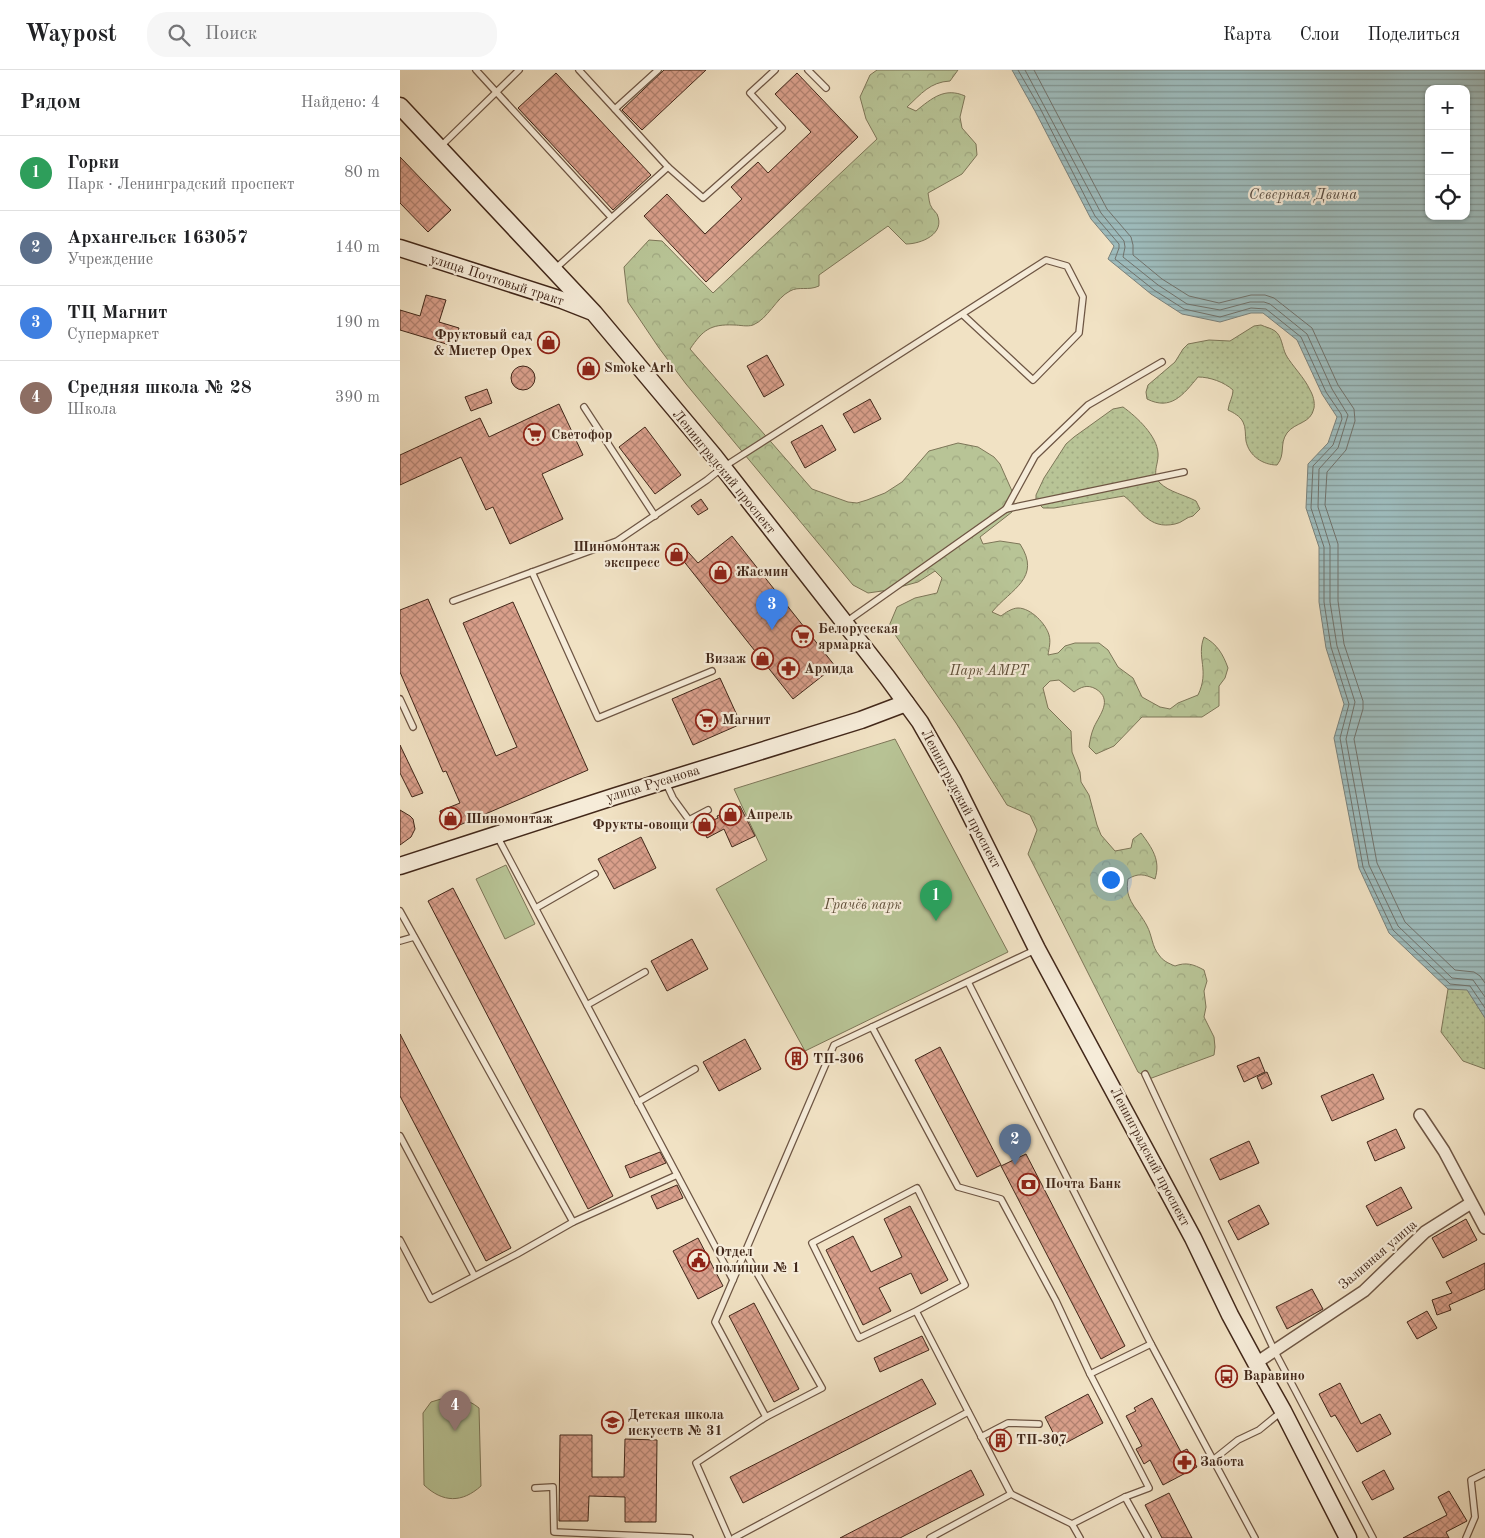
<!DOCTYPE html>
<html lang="ru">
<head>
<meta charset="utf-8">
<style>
	body { margin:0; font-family:"Old Standard TT",serif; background:#f6f6f6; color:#202124 }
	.controls { position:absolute; right:15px; top:15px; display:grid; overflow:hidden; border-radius:10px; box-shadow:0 1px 4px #0004 }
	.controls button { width:45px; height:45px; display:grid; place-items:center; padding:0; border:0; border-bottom:1px solid #e0e0e0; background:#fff; color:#202124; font:25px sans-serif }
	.you { position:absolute; left:710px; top:809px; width:18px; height:18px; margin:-12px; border:4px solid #fff; border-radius:50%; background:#1a73e8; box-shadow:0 0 0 8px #1a73e833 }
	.badge { display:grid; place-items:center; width:32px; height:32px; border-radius:50%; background:#2563eb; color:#fff; font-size:16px; font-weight:700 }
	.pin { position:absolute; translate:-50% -41px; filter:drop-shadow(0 1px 2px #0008) }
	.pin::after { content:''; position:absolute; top:26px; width:18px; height:15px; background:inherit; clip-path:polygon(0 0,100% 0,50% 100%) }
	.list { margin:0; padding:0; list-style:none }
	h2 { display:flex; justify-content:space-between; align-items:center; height:65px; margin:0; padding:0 20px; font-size:21px }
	h2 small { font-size:16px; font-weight:400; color:#757577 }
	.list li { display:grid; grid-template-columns:32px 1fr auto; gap:15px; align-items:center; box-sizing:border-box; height:75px; padding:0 20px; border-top:1px solid #e0e0e0 }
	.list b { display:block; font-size:19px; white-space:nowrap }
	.list p { margin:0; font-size:16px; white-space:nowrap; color:#757577 }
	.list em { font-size:16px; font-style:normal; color:#757577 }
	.icon { flex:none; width:28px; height:28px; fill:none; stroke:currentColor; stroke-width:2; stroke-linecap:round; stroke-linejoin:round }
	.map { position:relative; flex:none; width:1085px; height:1468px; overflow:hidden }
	header { display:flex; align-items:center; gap:30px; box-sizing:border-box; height:70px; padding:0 25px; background:#fff; border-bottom:1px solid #e0e0e0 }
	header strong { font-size:24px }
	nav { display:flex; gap:28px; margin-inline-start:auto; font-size:18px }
	.search { width:350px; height:45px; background:#f6f6f6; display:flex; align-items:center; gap:12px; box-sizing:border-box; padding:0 18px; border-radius:20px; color:#757577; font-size:19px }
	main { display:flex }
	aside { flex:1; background:#fff }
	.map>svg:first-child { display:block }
</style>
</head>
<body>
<header>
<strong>Waypost</strong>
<div class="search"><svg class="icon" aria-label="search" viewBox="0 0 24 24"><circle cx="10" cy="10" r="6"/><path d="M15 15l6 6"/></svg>Поиск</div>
<nav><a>Карта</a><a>Слои</a><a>Поделиться</a></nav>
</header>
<main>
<aside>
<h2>Рядом<small>Найдено: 4</small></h2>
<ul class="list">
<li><span class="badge" style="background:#2e9e5b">1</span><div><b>Горки</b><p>Парк · Ленинградский проспект</p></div><em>80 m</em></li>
<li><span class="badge" style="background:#5c6f8a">2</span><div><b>Архангельск 163057</b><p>Учреждение</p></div><em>140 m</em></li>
<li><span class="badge" style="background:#3f7fe0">3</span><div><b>ТЦ Магнит</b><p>Супермаркет</p></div><em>190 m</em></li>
<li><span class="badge" style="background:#8d6e63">4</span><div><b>Средняя школа № 28</b><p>Школа</p></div><em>390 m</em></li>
</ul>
</aside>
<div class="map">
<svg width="1085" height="1468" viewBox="0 0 1085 1468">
	<defs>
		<pattern id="grass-dots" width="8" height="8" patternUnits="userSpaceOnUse" patternTransform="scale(1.25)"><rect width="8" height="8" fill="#b8c496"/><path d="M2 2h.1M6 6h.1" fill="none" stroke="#9fa881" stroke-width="1.8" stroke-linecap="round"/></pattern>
		<pattern id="forest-crowns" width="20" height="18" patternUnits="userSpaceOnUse" patternTransform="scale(1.25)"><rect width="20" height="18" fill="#b8c496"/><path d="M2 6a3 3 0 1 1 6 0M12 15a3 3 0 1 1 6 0" fill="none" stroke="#9fa881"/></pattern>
		<pattern id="water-rules" width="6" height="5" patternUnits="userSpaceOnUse" patternTransform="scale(1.25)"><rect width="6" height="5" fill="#9ebcbd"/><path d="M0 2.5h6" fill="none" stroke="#829999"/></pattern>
		<pattern id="building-cross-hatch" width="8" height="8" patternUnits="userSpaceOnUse" patternTransform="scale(1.25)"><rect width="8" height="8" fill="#d99f8b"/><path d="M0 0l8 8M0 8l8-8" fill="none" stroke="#b28271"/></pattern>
	</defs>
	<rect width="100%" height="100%" fill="#f1e2c4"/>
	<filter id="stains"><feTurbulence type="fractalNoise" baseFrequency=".004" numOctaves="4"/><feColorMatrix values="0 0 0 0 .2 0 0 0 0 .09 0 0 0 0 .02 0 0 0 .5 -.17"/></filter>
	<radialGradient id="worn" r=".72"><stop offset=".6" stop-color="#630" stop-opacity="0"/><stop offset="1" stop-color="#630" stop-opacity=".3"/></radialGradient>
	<g fill="url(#grass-dots)" stroke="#7d7658">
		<path d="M861 255C865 257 871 258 875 261 882 266 882 277 886 285 893 297 904 307 910 320 913 325 915 332 914 338 911 354 895 352 887 363 879 374 886 384 877 395 863 395 849 386 846 371 845 365 846 357 843 352 840 346 834 343 828 340 829 332 833 327 833 320 824 312 810 307 798 307 783 325 771 341 747 329L746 322 748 315 775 292 783 279 788 274 809 270 830 271 854 256Z"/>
		<path d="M723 337C737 347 757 366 758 383 759 394 751 404 760 413 769 422 785 425 796 431L800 439 793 446C786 447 782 453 775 454 748 460 741 439 724 426L654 438H643L636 431V425L644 408 666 374 674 367 713 339Z"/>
		<polygon points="1048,919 1067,919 1085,948 1085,999 1063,991 1041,962"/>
	</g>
	<path fill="url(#forest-crowns)" stroke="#7d7658" d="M477 0H558L550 11C530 12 521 24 507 37L516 41C532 28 545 17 565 26L560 47 562 58 576 74 577 85 562 104 528 123C529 128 529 134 532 138 532 138 537 144 537 144 546 164 521 174 506 174L488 156 419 205V216C408 221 399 216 390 221 376 228 368 249 353 255 347 257 340 255 334 255 310 254 303 260 290 279L412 419 448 432 457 433 467 430 485 423 502 412 529 381 558 373 578 377 594 387 600 394 612 421 614 432 612 442 580 467 583 474 600 471 620 474C642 508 611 519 592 542L601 546C605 543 612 538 618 538 631 538 646 554 649 565 651 572 649 578 648 585L658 583 665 576 675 573H699L708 580 718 597 733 608 742 627 760 637 770 639 778 633 798 625C810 600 796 588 804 567 817 574 823 584 828 598L825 608 819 616V636L802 647H742L714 676 696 684 689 677C690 670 691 664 694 657 700 644 713 630 696 619 687 614 681 617 674 622L659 610 650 611 643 618 648 638 671 661 672 682 680 702 681 712 689 725 697 755 701 765 715 781 731 778 733 769 741 763C752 778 761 790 755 809 744 804 738 803 728 809 724 831 738 838 747 856 752 865 752 877 759 885 763 891 768 893 775 896 786 892 793 894 804 900L807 911 804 921 806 937 804 947 814 967 815 977 814 985 749 1009 738 1002 628 784 637 760 630 745 607 735 556 653 489 556 497 537 515 528 537 523 542 508 535 501 518 512 489 520 468 523 453 515 286 314 259 278 228 232 224 197 249 170 262 171 313 223 477 69 466 49 460 27 470 5Z"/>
	<g fill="#b8c496" stroke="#7d7658">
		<polygon points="495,669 608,882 405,981 316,819 367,790 334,719"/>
		<polygon points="106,795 135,854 105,869 76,809"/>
		<path d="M41 1329C56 1328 67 1328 79 1338L81 1416C62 1433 43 1433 24 1415L23 1343 31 1332Z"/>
	</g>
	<path fill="url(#water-rules)" stroke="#79817c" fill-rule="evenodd" d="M612 0H1085V948L1067 920 1048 919 989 863 959 798 934 668 944 634 926 578 919 532V477L906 438 908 394 928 373 937 347 922 324 897 270 863 243H851L820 252 782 244 751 224 708 189 714 176 691 149 635 41ZM1029 19H1066V146H1029Z"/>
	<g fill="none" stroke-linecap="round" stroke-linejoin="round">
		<g stroke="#70726c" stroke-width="1">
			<polyline points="618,0 640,38 695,146 719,174 719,178 715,189 754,220 784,239 820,247 851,238 866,239 901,267 926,322 941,344 942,349 933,375 913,396 911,438 924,477 924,532 931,577 949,634 940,668 963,797 993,860 1050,914 1070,916 1085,938"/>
			<polyline points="625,0 701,143 724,171 725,177 723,187 758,215 787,234 820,240 850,232 864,232 870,234 907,264 932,319 948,345 938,378 919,399 918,437 930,476 930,532 937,576 955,632 946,669 969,795 998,856 1052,908 1073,910 1085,927"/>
			<polyline points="634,0 707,139 731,167 733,175 733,185 762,209 789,226 819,233 851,225 865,225 874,228 912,258 938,315 954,339 955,351 946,380 927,402 925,435 938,474 938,531 944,574 963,631 963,639 954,669 977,793 1005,852 1055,900 1074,902 1080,906 1085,913"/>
		</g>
	</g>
	<g fill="url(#building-cross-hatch)" stroke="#42281a">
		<polygon points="264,0 306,0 242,60 222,40"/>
		<polygon points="156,3 251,105 213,140 118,38"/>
		<polygon points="397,3 458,67 306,212 244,146 267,124 305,164 342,129 331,117 358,92 368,103 411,62 375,24"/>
		<polygon points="0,87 51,140 28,162 0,133"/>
		<polygon points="26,225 46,230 39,252 59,258 53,276 0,260 0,240 20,246"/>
		<polygon points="367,285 384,315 364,327 347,296"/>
		<circle cx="123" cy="308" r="12"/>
		<polygon points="87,319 92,333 71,341 65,327"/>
		<polygon points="470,329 481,349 454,363 443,344"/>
		<polygon points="159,334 183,385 142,404 163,449 110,474 93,437 86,440 61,387 0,415 0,385 80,348 89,367"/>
		<polygon points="422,355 436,380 405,398 391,372"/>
		<polygon points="245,357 281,405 255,424 219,377"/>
		<polygon points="301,429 308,439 298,445 291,436"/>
		<polygon points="332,466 435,596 393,629 282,489 275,494 268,486 281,474 298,493"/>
		<polygon points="28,529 96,686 117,677 63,553 113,532 188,700 48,760 40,741 60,733 46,701 43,702 0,602 0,540"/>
		<polygon points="320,608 341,654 293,675 272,629"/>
		<polygon points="0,675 23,723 12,727 0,703"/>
		<polygon points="340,736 355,766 332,777 324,759 307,768 301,756 318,748 317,746"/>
		<polygon points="0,740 10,746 13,749 15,759 11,767 0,775"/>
		<polygon points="241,767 256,798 214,819 198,789"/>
		<polygon points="53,818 213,1126 188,1139 28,831"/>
		<polygon points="292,869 308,899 267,921 251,891"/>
		<polygon points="0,964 111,1178 86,1191 0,1026"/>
		<polygon points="345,969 361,999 319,1021 303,992"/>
		<polygon points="540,977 601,1095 577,1107 515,990"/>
		<polygon points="400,979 407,993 394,999 387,985"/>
		<polygon points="859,987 865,1002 844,1012 837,996"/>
		<polygon points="867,1002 872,1014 862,1019 857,1007"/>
		<polygon points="973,1004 984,1029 932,1051 921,1026"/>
		<polygon points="996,1059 1005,1078 975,1091 967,1072"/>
		<polygon points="849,1071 859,1093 820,1110 810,1089"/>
		<polygon points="260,1082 266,1093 230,1108 225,1096"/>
		<polygon points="626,1084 725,1276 701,1289 601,1096"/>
		<polygon points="277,1115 283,1128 257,1139 251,1126"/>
		<polygon points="1001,1117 1012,1138 977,1156 966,1136"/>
		<polygon points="859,1135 869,1154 838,1170 828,1151"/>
		<polygon points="510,1136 548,1210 521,1224 511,1203 479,1218 491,1241 463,1255 426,1180 453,1166 471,1202 502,1187 484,1149"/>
		<polygon points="1066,1149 1077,1170 1043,1188 1032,1168"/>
		<polygon points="298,1168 323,1216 298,1229 273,1181"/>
		<polygon points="1085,1193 1085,1219 1049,1235 1051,1240 1037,1245 1032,1230 1052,1223 1046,1212"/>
		<polygon points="912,1219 923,1239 887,1259 876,1237"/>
		<polygon points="354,1233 399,1319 374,1332 329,1246"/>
		<polygon points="1027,1241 1037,1258 1017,1269 1007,1252"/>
		<polygon points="522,1266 529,1280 480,1302 474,1288"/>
		<polygon points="522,1309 536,1334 343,1433 330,1407"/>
		<polygon points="940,1313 961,1354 980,1344 991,1364 957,1382 935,1345 931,1347 919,1324"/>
		<polygon points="688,1324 703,1353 660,1376 645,1347"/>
		<polygon points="752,1328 781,1382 787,1379 797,1397 763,1415 750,1390 744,1394 736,1379 742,1376 726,1346 736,1341 734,1338"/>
		<polygon points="603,1361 610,1374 599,1381 591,1367"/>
		<polygon points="160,1365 192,1365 192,1407 224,1407 225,1369 257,1370 256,1452 225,1452 225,1427 189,1426 188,1451 159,1451"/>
		<polygon points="571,1400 584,1425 566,1434 500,1468 440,1468"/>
		<polygon points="984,1400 994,1419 972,1430 962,1412"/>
		<polygon points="1049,1421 1067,1451 1046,1462 1049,1468 1003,1468 1047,1445 1038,1427"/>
		<polygon points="769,1423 792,1468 762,1468 745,1435"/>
	</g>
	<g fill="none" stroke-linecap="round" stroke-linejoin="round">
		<defs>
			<g id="lane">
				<polyline points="76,0 211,147"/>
				<polyline points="179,0 268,97 303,128 382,58 350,23 375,0"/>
				<polyline points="408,0 426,18"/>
				<polyline points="215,39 258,0"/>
				<polyline points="41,76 119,0"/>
				<polyline points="156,198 268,97"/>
				<polyline points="184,337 255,446"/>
				<polyline points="606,439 635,386 688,335 762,292"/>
				<polyline points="132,502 198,648 312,601"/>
				<polyline points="53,531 217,471 307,410 322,398 646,190 667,196 683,227 679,263 633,310 562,244"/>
				<polyline points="446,552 606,439 784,402"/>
				<polyline points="0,629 13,657"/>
				<polyline points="266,713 273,728 289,750 308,740"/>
				<polyline points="97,766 333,1210"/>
				<polyline points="136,838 195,804"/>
				<polyline points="0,841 173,1152"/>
				<polyline points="0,871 14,867"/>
				<polyline points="568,912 751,1274 855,1468"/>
				<polyline points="187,935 245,902"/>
				<polyline points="472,957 558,1117 601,1129 656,1231 690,1304"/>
				<polyline points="745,1004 875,1282 973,1468"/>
				<polyline points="238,1032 295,999"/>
				<polyline points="0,1066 74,1205"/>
				<polyline points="0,1170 31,1229 117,1184 173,1152 277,1105"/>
				<polyline points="345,1182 422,1318 366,1347"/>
				<polyline points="516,1241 565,1215 517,1118 412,1173 459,1268 516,1241 611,1424"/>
				<polyline points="581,1367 608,1353 639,1354"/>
				<polyline points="813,1390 838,1370 859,1360 881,1342"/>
				<polyline points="135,1418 153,1417 154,1462 290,1468"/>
				<polyline points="725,1427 748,1468"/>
				<polyline points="672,1454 680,1468"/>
				<polyline points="329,1468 296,1393 366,1347 315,1252 434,975 635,880"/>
				<polyline points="334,1468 568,1342"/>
				<polyline points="530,1468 611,1424 672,1454 725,1427 749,1418 690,1304 751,1274"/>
				<polyline points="1066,1468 1075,1447 1071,1410 1085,1403"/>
			</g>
			<g id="street">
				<polyline points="1020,1045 1044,1081 1085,1158"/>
				<polyline points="856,1293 964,1221 1025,1162 1071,1133"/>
			</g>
			<g id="secondary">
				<polyline points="0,36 194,243 314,386 487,607 520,652 553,710 637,879 793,1168 830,1245 856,1293 883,1341 948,1468"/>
				<polyline points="0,178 162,230 190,241"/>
				<polyline points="0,796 216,726 461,650 506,633"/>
			</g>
		</defs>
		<use href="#lane" stroke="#6e5644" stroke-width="8"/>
		<use href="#street" stroke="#6e5644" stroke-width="14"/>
		<use href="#secondary" stroke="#42281a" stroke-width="19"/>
		<use href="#lane" stroke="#f6ecd9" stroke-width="5.5"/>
		<use href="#street" stroke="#f6ecd9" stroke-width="11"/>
		<use href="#secondary" stroke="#f6ecd9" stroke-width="16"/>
	</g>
	<defs>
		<symbol id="shop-ring" viewBox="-11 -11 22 22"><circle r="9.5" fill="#f6ecd9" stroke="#8f2418" stroke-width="1.5"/><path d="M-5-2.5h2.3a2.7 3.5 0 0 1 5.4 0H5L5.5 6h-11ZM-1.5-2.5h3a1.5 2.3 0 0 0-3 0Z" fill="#8f2418"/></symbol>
		<symbol id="supermarket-ring" viewBox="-11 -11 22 22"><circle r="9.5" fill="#f6ecd9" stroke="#8f2418" stroke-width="1.5"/><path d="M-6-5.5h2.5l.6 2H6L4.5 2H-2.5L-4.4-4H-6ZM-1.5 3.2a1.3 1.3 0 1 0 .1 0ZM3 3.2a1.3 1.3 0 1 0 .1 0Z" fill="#8f2418"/></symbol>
		<symbol id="pharmacy-ring" viewBox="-11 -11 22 22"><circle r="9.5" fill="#f6ecd9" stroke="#8f2418" stroke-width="1.5"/><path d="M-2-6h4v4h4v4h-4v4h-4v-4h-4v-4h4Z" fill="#8f2418"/></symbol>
		<symbol id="building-ring" viewBox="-11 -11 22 22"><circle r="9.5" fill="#f6ecd9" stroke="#8f2418" stroke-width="1.5"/><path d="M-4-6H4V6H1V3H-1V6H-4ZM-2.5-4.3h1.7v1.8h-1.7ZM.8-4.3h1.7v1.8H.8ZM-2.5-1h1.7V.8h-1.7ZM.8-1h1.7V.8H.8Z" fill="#8f2418"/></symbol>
		<symbol id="bank-ring" viewBox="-11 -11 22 22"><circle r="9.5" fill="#f6ecd9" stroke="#8f2418" stroke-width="1.5"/><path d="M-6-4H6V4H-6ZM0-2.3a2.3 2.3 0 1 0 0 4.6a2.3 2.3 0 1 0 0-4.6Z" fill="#8f2418"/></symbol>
		<symbol id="civic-ring" viewBox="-11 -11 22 22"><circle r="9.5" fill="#f6ecd9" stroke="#8f2418" stroke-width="1.5"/><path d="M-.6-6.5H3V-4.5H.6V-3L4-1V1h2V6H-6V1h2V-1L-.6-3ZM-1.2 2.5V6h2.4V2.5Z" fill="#8f2418"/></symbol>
		<symbol id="bus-ring" viewBox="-11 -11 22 22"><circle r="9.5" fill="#f6ecd9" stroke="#8f2418" stroke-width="1.5"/><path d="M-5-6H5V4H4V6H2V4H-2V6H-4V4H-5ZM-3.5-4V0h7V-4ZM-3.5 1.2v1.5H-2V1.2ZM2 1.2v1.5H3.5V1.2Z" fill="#8f2418"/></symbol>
		<symbol id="school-ring" viewBox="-11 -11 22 22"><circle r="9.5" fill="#f6ecd9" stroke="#8f2418" stroke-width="1.5"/><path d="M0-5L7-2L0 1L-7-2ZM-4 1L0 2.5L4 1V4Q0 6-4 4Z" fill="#8f2418"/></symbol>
	</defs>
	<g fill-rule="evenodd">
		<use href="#shop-ring" x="136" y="260" width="25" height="25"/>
		<use href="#shop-ring" x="176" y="286" width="25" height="25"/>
		<use href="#supermarket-ring" x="122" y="352" width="25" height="25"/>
		<use href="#shop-ring" x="264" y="472" width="25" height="25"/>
		<use href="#shop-ring" x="308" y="490" width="25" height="25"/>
		<use href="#supermarket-ring" x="390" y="554" width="25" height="25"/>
		<use href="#shop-ring" x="350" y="576" width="25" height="25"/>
		<use href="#pharmacy-ring" x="376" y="586" width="25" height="25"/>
		<use href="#supermarket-ring" x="294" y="638" width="25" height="25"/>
		<use href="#shop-ring" x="318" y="732" width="25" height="25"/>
		<use href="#shop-ring" x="38" y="736" width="25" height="25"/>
		<use href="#shop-ring" x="292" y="742" width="25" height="25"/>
		<use href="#building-ring" x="384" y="976" width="25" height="25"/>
		<use href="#bank-ring" x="616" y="1102" width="25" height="25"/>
		<use href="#civic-ring" x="286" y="1178" width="25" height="25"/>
		<use href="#bus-ring" x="814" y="1294" width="25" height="25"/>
		<use href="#school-ring" x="200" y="1340" width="25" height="25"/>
		<use href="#building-ring" x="588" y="1358" width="25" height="25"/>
		<use href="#pharmacy-ring" x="772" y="1380" width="25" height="25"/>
	</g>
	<g text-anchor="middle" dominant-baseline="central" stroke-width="4.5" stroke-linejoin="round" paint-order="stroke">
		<g font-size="14" fill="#42281a" stroke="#f6ecd9">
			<text transform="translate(97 210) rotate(18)">улица Почтовый тракт</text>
			<text transform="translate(324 402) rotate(51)">Ленинградский проспект</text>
			<text transform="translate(253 714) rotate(-17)">улица Русанова</text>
			<text transform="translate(561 729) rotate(62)">Ленинградский проспект</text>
			<text transform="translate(750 1087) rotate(62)">Ленинградский проспект</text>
			<text transform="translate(978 1185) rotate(-41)">Заливная улица</text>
		</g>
		<g font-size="14" font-weight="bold" fill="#42281a" stroke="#f6ecd9" text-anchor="start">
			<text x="132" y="265" text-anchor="end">Фруктовый сад<tspan x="132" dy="16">&amp; Мистер Орех</tspan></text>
			<text x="204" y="298">Smoke Arh</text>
			<text x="151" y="365">Светофор</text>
			<text x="260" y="477" text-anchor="end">Шиномонтаж<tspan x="260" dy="16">экспресс</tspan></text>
			<text x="336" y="502">Жасмин</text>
			<text x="418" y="559">Белорусская<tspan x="418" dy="16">ярмарка</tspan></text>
			<text x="346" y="589" text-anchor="end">Визаж</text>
			<text x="404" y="599">Армида</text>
			<text x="322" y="650">Магнит</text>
			<text x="346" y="745">Апрель</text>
			<text x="66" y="749">Шиномонтаж</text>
			<text x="289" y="755" text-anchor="end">Фрукты-овощи</text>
			<text x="413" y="989">ТП-306</text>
			<text x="645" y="1114">Почта Банк</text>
			<text x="315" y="1182">Отдел<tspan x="315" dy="16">полиции № 1</tspan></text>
			<text x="843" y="1306">Варавино</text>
			<text x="228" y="1345">Детская школа<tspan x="228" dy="16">искусств № 31</tspan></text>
			<text x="616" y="1370">ТП-307</text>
			<text x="800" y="1392">Забота</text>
		</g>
		<g font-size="14" font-style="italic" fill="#604f39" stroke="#f6ecd9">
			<text x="589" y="601">Парк АМРТ</text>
			<text x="463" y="835">Грачёв парк</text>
		</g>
		<g font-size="15" font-style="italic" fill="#594d43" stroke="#f6ecd9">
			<text x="903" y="125">Северная Двина</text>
		</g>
	</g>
	<rect width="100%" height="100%" filter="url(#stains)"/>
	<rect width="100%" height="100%" fill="url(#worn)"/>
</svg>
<div class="controls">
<button>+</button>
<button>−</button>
<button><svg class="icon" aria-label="locate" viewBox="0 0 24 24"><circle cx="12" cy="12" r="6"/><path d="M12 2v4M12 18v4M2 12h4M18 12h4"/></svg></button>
</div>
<div class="you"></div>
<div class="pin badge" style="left:536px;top:851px;background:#2e9e5b">1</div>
<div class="pin badge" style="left:615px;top:1095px;background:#5c6f8a">2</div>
<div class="pin badge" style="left:372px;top:560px;background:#3f7fe0">3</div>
<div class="pin badge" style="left:55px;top:1361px;background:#8d6e63">4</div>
</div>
</main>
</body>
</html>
